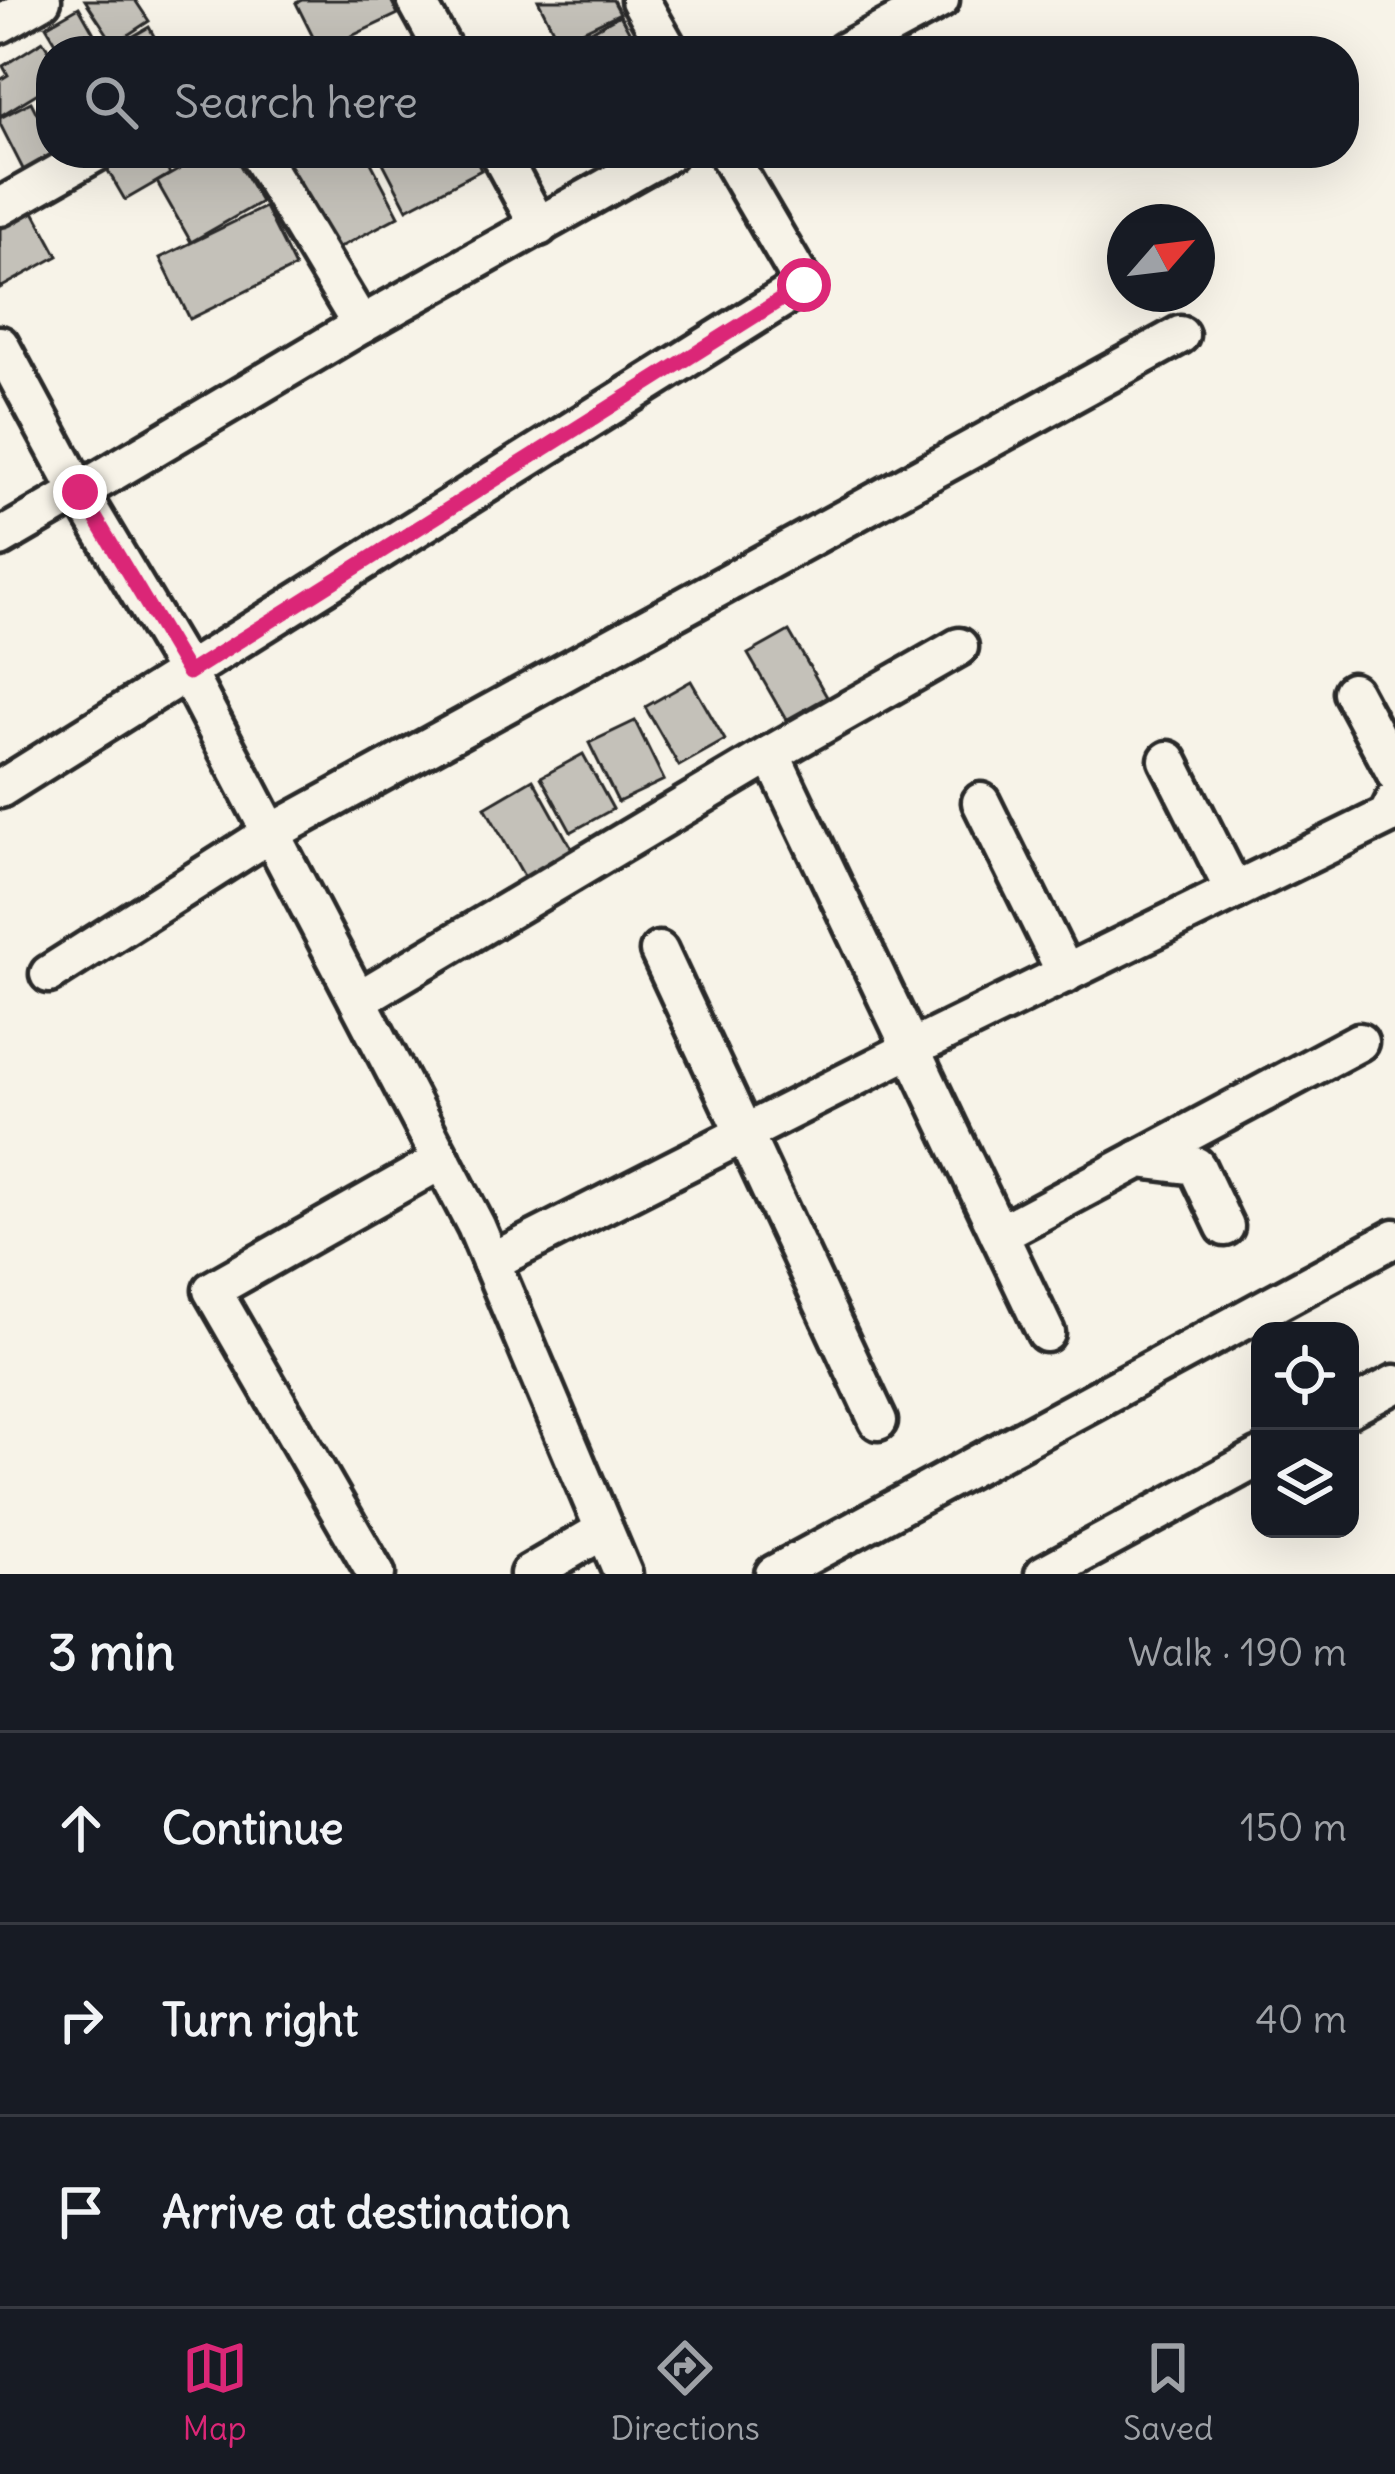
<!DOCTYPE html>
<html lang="en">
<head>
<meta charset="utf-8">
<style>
	body { margin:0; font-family:Delius,sans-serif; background:#242831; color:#f1f3f6 }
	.controls { position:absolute; right:36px; bottom:36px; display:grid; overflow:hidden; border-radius:24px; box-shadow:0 12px 48px #0002 }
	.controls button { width:108px; height:108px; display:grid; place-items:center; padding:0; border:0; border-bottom:3px solid #363941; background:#171b24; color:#f1f3f6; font:60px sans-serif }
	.compass { position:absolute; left:1107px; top:204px; width:108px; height:108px; border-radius:50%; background:#171b24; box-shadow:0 12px 48px #0002; rotate:62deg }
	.stop { position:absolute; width:36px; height:36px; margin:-27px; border:9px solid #db2777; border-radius:50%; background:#fff }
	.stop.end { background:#db2777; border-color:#fff; box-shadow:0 3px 12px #0008 }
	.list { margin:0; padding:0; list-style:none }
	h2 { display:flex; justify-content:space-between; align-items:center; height:156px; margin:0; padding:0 48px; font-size:51px }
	h2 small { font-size:39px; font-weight:400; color:#9ea1a6 }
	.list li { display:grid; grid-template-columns:78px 1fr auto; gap:36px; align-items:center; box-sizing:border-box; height:192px; padding:0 48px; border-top:3px solid #363941 }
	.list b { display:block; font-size:45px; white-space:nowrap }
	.list em { font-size:39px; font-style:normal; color:#9ea1a6 }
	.icon { flex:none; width:66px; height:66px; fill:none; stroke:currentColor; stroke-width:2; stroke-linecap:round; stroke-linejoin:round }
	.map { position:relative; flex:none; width:1395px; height:1574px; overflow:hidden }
	.search { position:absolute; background:#171b24; box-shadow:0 12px 48px #0002; left:36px; right:36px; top:36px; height:132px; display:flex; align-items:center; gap:30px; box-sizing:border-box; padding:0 42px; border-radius:48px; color:#9ea1a6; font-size:45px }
	.sheet { height:732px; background:#171b24 }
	nav { display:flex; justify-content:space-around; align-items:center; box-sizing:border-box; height:168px; border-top:3px solid #363941; background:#171b24; font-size:33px; color:#9ea1a6 }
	nav a { display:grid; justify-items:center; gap:6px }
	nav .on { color:#db2777 }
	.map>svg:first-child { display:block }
</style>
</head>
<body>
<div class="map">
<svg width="1395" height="1574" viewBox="0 0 1395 1574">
	<rect width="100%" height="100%" fill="#f7f3e8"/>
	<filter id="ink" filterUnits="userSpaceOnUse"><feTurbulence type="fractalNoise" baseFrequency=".00833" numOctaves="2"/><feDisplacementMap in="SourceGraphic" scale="24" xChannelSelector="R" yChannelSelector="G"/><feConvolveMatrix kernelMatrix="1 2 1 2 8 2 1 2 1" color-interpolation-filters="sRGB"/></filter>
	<g filter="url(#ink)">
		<g fill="#c4c1b9" stroke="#2b2b2b" stroke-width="3">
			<polygon points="85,0 135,0 149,21 114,44"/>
			<polygon points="302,0 391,0 398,14 320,51 296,3"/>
			<polygon points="538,0 613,0 620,13 559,42"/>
			<polygon points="79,7 104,51 61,51 46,26"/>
			<polygon points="620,15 640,51 566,51 564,46"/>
			<polygon points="149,27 162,51 114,51 113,48"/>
			<polygon points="43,41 51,54 51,85 0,116 0,80 8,75 3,66"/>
			<polygon points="31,102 51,141 51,153 57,153 61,160 27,177 0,124 0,118"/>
			<polygon points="133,153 157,153 170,174 125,200 107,169"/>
			<polygon points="208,153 233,153 261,202 191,242 157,182"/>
			<polygon points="306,153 366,153 399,216 331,252 284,165"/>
			<polygon points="378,153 473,153 481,170 407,209"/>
			<polygon points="265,207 295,267 190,319 160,258"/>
			<polygon points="32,208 58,256 0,288 0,226"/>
			<polygon points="789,631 827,697 786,720 748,654"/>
			<polygon points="691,681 725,740 679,766 645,707"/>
			<polygon points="635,721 664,780 618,802 589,743"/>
			<polygon points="583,754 613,809 571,832 541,777"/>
			<polygon points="533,779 577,858 529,885 485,807"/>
		</g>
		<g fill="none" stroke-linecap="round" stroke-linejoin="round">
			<defs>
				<g id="street">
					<polyline points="416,0 444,51"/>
					<polyline points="640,0 669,51"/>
					<polyline points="0,24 42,0"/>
					<polyline points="845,51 940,0"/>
					<polyline points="258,153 361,325"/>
					<polyline points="499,153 539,227"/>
					<polyline points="0,207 95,153"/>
					<polyline points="0,345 79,492 361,325 668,153"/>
					<polyline points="0,538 79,492 187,673 476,1226 623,1574"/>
					<polyline points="1352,692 1395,772"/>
					<polyline points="771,754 959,647"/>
					<polyline points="1168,760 1234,891"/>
					<polyline points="0,789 804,285 727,153"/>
					<polyline points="981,802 1066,974"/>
					<polyline points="659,951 878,1421"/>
					<polyline points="49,974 271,833 1180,335"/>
					<polyline points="358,1000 771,754 999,1234 1359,1042"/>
					<polyline points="1139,1159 1196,1166 1225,1227"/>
					<polyline points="999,1234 1046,1333"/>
					<polyline points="491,1262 911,1049 1387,816 1395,800"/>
					<polyline points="1350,1408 1395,1384"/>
					<polyline points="376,1574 212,1290 442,1160"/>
					<polyline points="529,1574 604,1530"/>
					<polyline points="774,1574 1395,1238"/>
					<polyline points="1044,1574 1260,1457"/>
				</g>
			</defs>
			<use href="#street" stroke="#2b2b2b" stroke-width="45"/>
			<use href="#street" stroke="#f7f3e8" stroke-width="36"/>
		</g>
	</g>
	<g fill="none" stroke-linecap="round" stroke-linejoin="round" filter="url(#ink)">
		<polyline stroke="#db2777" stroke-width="15" points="80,492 188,673 804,285"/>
	</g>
</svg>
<div class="controls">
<button><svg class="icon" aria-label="locate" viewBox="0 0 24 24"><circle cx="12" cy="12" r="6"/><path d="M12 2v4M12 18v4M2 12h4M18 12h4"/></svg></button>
<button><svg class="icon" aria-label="layers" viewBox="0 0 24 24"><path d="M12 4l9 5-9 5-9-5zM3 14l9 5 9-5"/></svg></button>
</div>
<svg class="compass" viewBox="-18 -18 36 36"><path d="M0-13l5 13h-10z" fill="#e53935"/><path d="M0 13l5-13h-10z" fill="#9ea1a6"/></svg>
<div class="stop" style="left:804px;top:285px"></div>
<div class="stop end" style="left:80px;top:492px"></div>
<div class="search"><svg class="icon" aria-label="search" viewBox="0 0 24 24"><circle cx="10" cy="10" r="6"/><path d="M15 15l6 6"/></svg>Search here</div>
</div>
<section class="sheet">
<h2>3 min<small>Walk · 190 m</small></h2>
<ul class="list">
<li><svg class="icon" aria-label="ahead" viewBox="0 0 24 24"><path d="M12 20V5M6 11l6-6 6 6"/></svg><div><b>Continue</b></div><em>150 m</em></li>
<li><svg class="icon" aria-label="right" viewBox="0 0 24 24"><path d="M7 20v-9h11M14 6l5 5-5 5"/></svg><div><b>Turn right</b></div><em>40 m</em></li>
<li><svg class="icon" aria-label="arrive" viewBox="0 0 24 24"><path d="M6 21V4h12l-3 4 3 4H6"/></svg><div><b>Arrive at destination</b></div></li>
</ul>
</section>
<nav>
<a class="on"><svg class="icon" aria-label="map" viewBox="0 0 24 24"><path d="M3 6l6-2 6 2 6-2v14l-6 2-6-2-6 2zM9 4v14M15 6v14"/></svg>Map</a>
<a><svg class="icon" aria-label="directions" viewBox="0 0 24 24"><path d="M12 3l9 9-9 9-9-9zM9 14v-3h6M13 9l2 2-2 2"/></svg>Directions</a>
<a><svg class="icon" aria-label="saved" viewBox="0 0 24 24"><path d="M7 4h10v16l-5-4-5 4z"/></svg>Saved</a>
</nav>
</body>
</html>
